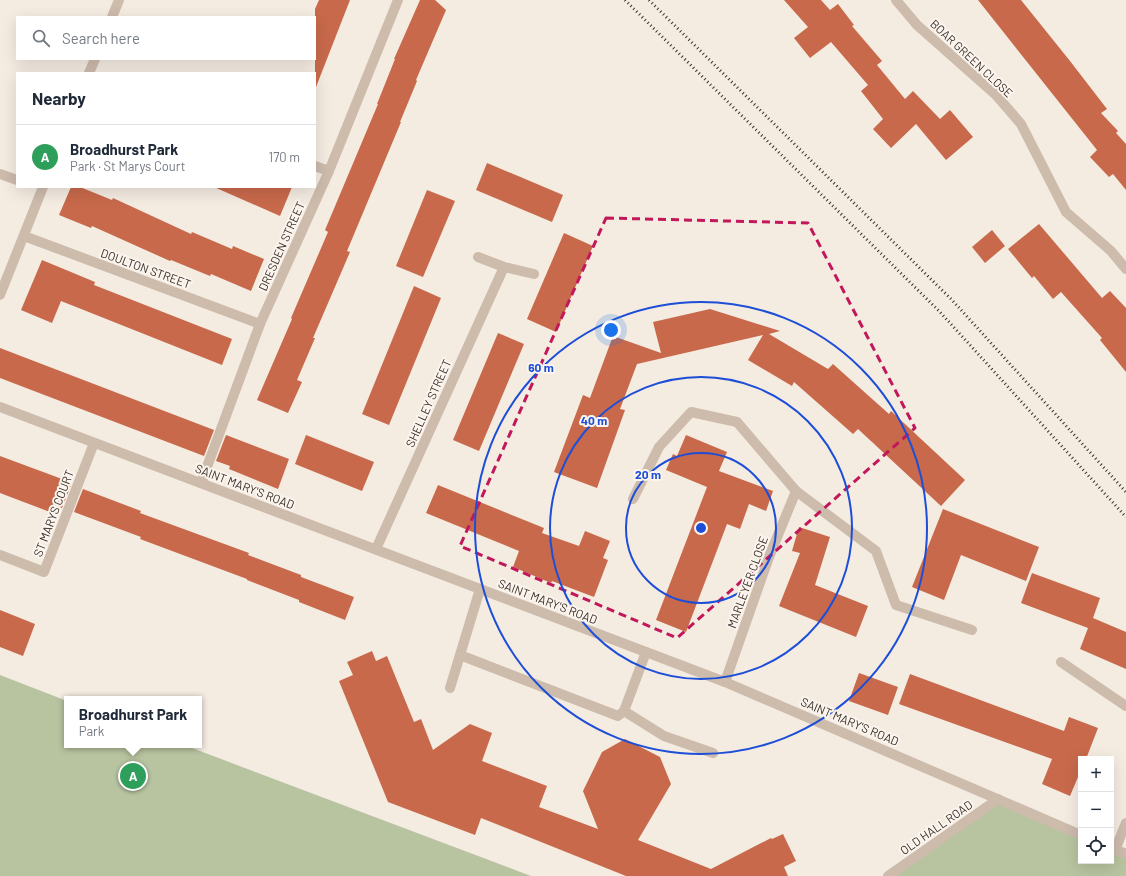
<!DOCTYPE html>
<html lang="en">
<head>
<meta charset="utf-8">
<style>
	body { margin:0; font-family:Barlow,sans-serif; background:#f6f6f7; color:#1f2937 }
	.controls { position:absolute; right:12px; bottom:12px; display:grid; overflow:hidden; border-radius:0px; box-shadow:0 4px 16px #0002 }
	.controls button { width:36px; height:36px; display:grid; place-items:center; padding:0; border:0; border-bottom:1px solid #e0e1e3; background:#fff; color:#1f2937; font:20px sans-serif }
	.you { position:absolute; left:611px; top:330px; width:14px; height:14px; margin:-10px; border:3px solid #fff; border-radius:50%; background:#1a73e8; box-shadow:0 0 0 6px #1a73e833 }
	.badge { display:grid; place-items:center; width:26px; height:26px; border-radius:50%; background:#ea580c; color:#fff; font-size:13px; font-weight:700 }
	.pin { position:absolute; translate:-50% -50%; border:2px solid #fff; box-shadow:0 1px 4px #0006 }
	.popup { position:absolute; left:64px; top:696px; width:138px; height:52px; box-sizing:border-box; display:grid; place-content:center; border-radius:0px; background:#fff; filter:drop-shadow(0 1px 3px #0005); font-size:13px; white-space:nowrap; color:#747a83 }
	.popup b { font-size:15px; color:#1f2937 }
	.popup::after { content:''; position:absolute; left:50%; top:100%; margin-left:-8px; border:8px solid transparent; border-top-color:#fff }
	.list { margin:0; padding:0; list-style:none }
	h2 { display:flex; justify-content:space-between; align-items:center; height:52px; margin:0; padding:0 16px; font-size:17px }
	h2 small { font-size:13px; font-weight:400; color:#747a83 }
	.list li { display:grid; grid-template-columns:26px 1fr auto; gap:12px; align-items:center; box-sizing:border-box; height:64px; padding:0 16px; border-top:1px solid #e0e1e3 }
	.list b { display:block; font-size:15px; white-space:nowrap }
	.list p { margin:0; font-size:13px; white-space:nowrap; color:#747a83 }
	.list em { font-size:13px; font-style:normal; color:#747a83 }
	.icon { flex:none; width:22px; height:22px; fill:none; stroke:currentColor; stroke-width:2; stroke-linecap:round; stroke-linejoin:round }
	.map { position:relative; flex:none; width:1126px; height:876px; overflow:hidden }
	.search { position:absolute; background:#fff; box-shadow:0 4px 16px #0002; left:16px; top:16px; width:300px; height:44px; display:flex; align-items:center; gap:10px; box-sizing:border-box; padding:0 14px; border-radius:0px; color:#747a83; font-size:15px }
	.panel { position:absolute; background:#fff; box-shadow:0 4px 16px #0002; left:16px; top:72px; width:300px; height:116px; border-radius:0px }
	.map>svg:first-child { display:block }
</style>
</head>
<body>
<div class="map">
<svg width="1126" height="876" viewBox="0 0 1126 876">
	<rect width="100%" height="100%" fill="#f4ebe1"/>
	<g fill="#b8c4a0">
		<polygon points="0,675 67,701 67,745 184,745 531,876 0,876"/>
		<polygon points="998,799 1081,835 1081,861 1111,861 1111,848 1126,854 1126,876 888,876"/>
	</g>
	<g fill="#c8694b">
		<polygon points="319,0 350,0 316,87 315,87 315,9"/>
		<polygon points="420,0 435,0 446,10 416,80 417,81 400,122 401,122 347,251 350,252 313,338 315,338 297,380 302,382 288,413 257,400 292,319 291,318 328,232 325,230 378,104 377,104 395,59 394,59"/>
		<polygon points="784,0 821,0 830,10 838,4 854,25 852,26 882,61 877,65 905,99 913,91 940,119 950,110 973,137 946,160 916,124 891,148 873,129 883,119 861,91 868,85 831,42 810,58 794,38 808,27"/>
		<polygon points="978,0 1021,0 1070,61 1107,109 1101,113 1118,131 1116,133 1126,144 1126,190 1113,174 1109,177 1090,157 1097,150"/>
		<polygon points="487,163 563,195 552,222 476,190"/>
		<polygon points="71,187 80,187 112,200 113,198 191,234 192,232 232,249 233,246 264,259 251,291 211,274 210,276 171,260 170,261 92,226 91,228 59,215"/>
		<polygon points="214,187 292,187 280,216"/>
		<polygon points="427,190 455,201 423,277 396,266"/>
		<polygon points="1039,224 1102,298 1110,291 1126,308 1126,372 1100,340 1102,338 1061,292 1053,299 1034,276 1032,278 1008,249"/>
		<polygon points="992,230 1005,246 985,263 972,247"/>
		<polygon points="564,233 593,246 556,332 527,319"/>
		<polygon points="42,260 95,282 94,285 232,339 222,365 61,301 52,323 21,310"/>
		<polygon points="414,286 441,298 389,425 362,414"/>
		<polygon points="710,309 780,331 769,334 828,369 833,364 889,414 891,411 965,480 941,506 858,429 853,434 794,382 792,386 748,360 763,335 637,364 620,409 625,410 597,488 554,472 583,395 590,398 613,336 661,353 653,322"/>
		<polygon points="498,333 524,344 479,451 453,440"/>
		<polygon points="0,348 214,430 204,456 0,378"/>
		<polygon points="226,435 289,459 278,489 229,469 230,466 216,461"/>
		<polygon points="306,435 374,462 362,491 295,464"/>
		<polygon points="686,435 727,452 719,471 773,491 766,511 749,504 740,529 727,524 686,632 656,620 707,487 666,470 673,454 677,456"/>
		<polygon points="0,456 62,479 61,481 71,485 62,508 53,504 50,512 0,493"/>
		<polygon points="438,485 544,528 542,533 579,546 585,531 610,541 603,558 608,560 594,597 552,581 551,583 513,567 519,551 426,513"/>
		<polygon points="83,489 141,511 140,513 249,553 248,555 301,575 301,577 354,597 345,620 299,602 299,600 247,580 247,579 140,539 141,537 74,512"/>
		<polygon points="943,509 1039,547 1026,581 961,555 944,600 912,587"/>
		<polygon points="799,527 830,537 815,585 868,606 856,637 779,606 800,553 792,551"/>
		<polygon points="1032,573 1100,598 1093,618 1126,632 1126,669 1080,649 1088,628 1021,603"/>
		<polygon points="0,610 35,624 23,656 0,647"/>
		<polygon points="372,651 376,661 387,656 414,722 421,719 433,750 470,724 492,733 482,761 547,786 539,807 598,829 583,791 602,752 625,739 660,757 671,784 638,840 711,869 771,838 772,839 783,834 796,861 784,867 788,876 626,876 481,818 475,835 388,802 339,681 353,675 347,662"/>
		<polygon points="859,673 898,687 888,715 849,701"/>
		<polygon points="910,674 1064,731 1069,717 1098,728 1086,759 1081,759 1081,770 1070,796 1042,784 1052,759 899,704"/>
	</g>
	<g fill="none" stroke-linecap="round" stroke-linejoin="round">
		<g stroke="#cdbbac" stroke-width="10">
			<polyline points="896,0 917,25 996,95 1021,124 1066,212 1111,251 1126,269"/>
			<polyline points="112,17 119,0"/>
			<polyline points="89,73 95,59"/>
			<polyline points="315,166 329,171"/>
			<polyline points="0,174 17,180"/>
			<polyline points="24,236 260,324"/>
			<polyline points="478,257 504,267 534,274"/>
			<polyline points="0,295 43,187"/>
			<polyline points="0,407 725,682 1081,835"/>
			<polyline points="201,483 260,324 329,171 398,0"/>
			<polyline points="633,499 659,447 691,412 737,422 796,491 876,551 896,605 972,630"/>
			<polyline points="376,549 504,267"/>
			<polyline points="0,555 44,572 94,443"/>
			<polyline points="460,655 618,716 624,711 646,652"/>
			<polyline points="1061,662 1126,706"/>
			<polyline points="725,682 769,557 796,491"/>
			<polyline points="450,688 480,589"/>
			<polyline points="624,711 664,736 713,753"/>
			<polyline points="1111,848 1126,854"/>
			<polyline points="1115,850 1126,823"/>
			<polyline points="888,876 998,799"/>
		</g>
		<g stroke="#3b302b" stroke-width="3" stroke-dasharray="1 3" stroke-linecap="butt">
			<polyline points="625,0 940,312 1126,517"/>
			<polyline points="649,0 952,300 1126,492"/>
		</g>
	</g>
	<path fill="none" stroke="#c2185b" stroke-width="3" stroke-dasharray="8 5" stroke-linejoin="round" d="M606 218 808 223 915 428 677 638 460 546Z"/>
	<g fill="none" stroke="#1d4ed8" stroke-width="2">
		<circle cx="701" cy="528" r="75"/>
		<circle cx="701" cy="528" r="151"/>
		<circle cx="701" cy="528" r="226"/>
	</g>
	<g text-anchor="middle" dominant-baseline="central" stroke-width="4" stroke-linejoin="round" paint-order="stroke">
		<g font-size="12" fill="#3b302b" stroke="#fbf5ee">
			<text transform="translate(972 58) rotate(43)">BOAR GREEN CLOSE</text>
			<text transform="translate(281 246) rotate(-66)">DRESDEN STREET</text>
			<text transform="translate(146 268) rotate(20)">DOULTON STREET</text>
			<text transform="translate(428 403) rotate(-66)">SHELLEY STREET</text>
			<text transform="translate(245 486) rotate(21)">SAINT MARY'S ROAD</text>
			<text transform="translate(53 513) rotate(-69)">ST MARYS COURT</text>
			<text transform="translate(747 582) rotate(-70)">MARLEYER CLOSE</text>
			<text transform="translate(548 601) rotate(21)">SAINT MARY'S ROAD</text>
			<text transform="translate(850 721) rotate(23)">SAINT MARY'S ROAD</text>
			<text transform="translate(936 827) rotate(-35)">OLD HALL ROAD</text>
		</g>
	</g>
	<circle cx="701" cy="528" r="6" fill="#1d4ed8" stroke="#fbf5ee" stroke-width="2"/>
	<g font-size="12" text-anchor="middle" font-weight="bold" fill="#1d4ed8" stroke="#fbf5ee" stroke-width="4" stroke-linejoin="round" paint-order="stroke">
		<text x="541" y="372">60 m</text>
		<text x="594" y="425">40 m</text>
		<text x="648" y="479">20 m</text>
	</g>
</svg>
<div class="controls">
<button>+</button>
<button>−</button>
<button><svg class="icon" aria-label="locate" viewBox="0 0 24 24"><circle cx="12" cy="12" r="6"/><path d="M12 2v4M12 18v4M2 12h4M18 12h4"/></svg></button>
</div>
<div class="you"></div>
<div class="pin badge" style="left:133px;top:776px;background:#2e9e5b">A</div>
<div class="popup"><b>Broadhurst Park</b>Park</div>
<div class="search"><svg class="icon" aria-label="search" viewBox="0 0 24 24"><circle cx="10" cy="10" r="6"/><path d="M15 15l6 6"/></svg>Search here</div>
<section class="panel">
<h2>Nearby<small></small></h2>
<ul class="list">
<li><span class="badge" style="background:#2e9e5b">A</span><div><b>Broadhurst Park</b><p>Park · St Marys Court</p></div><em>170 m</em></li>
</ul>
</section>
</div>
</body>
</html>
